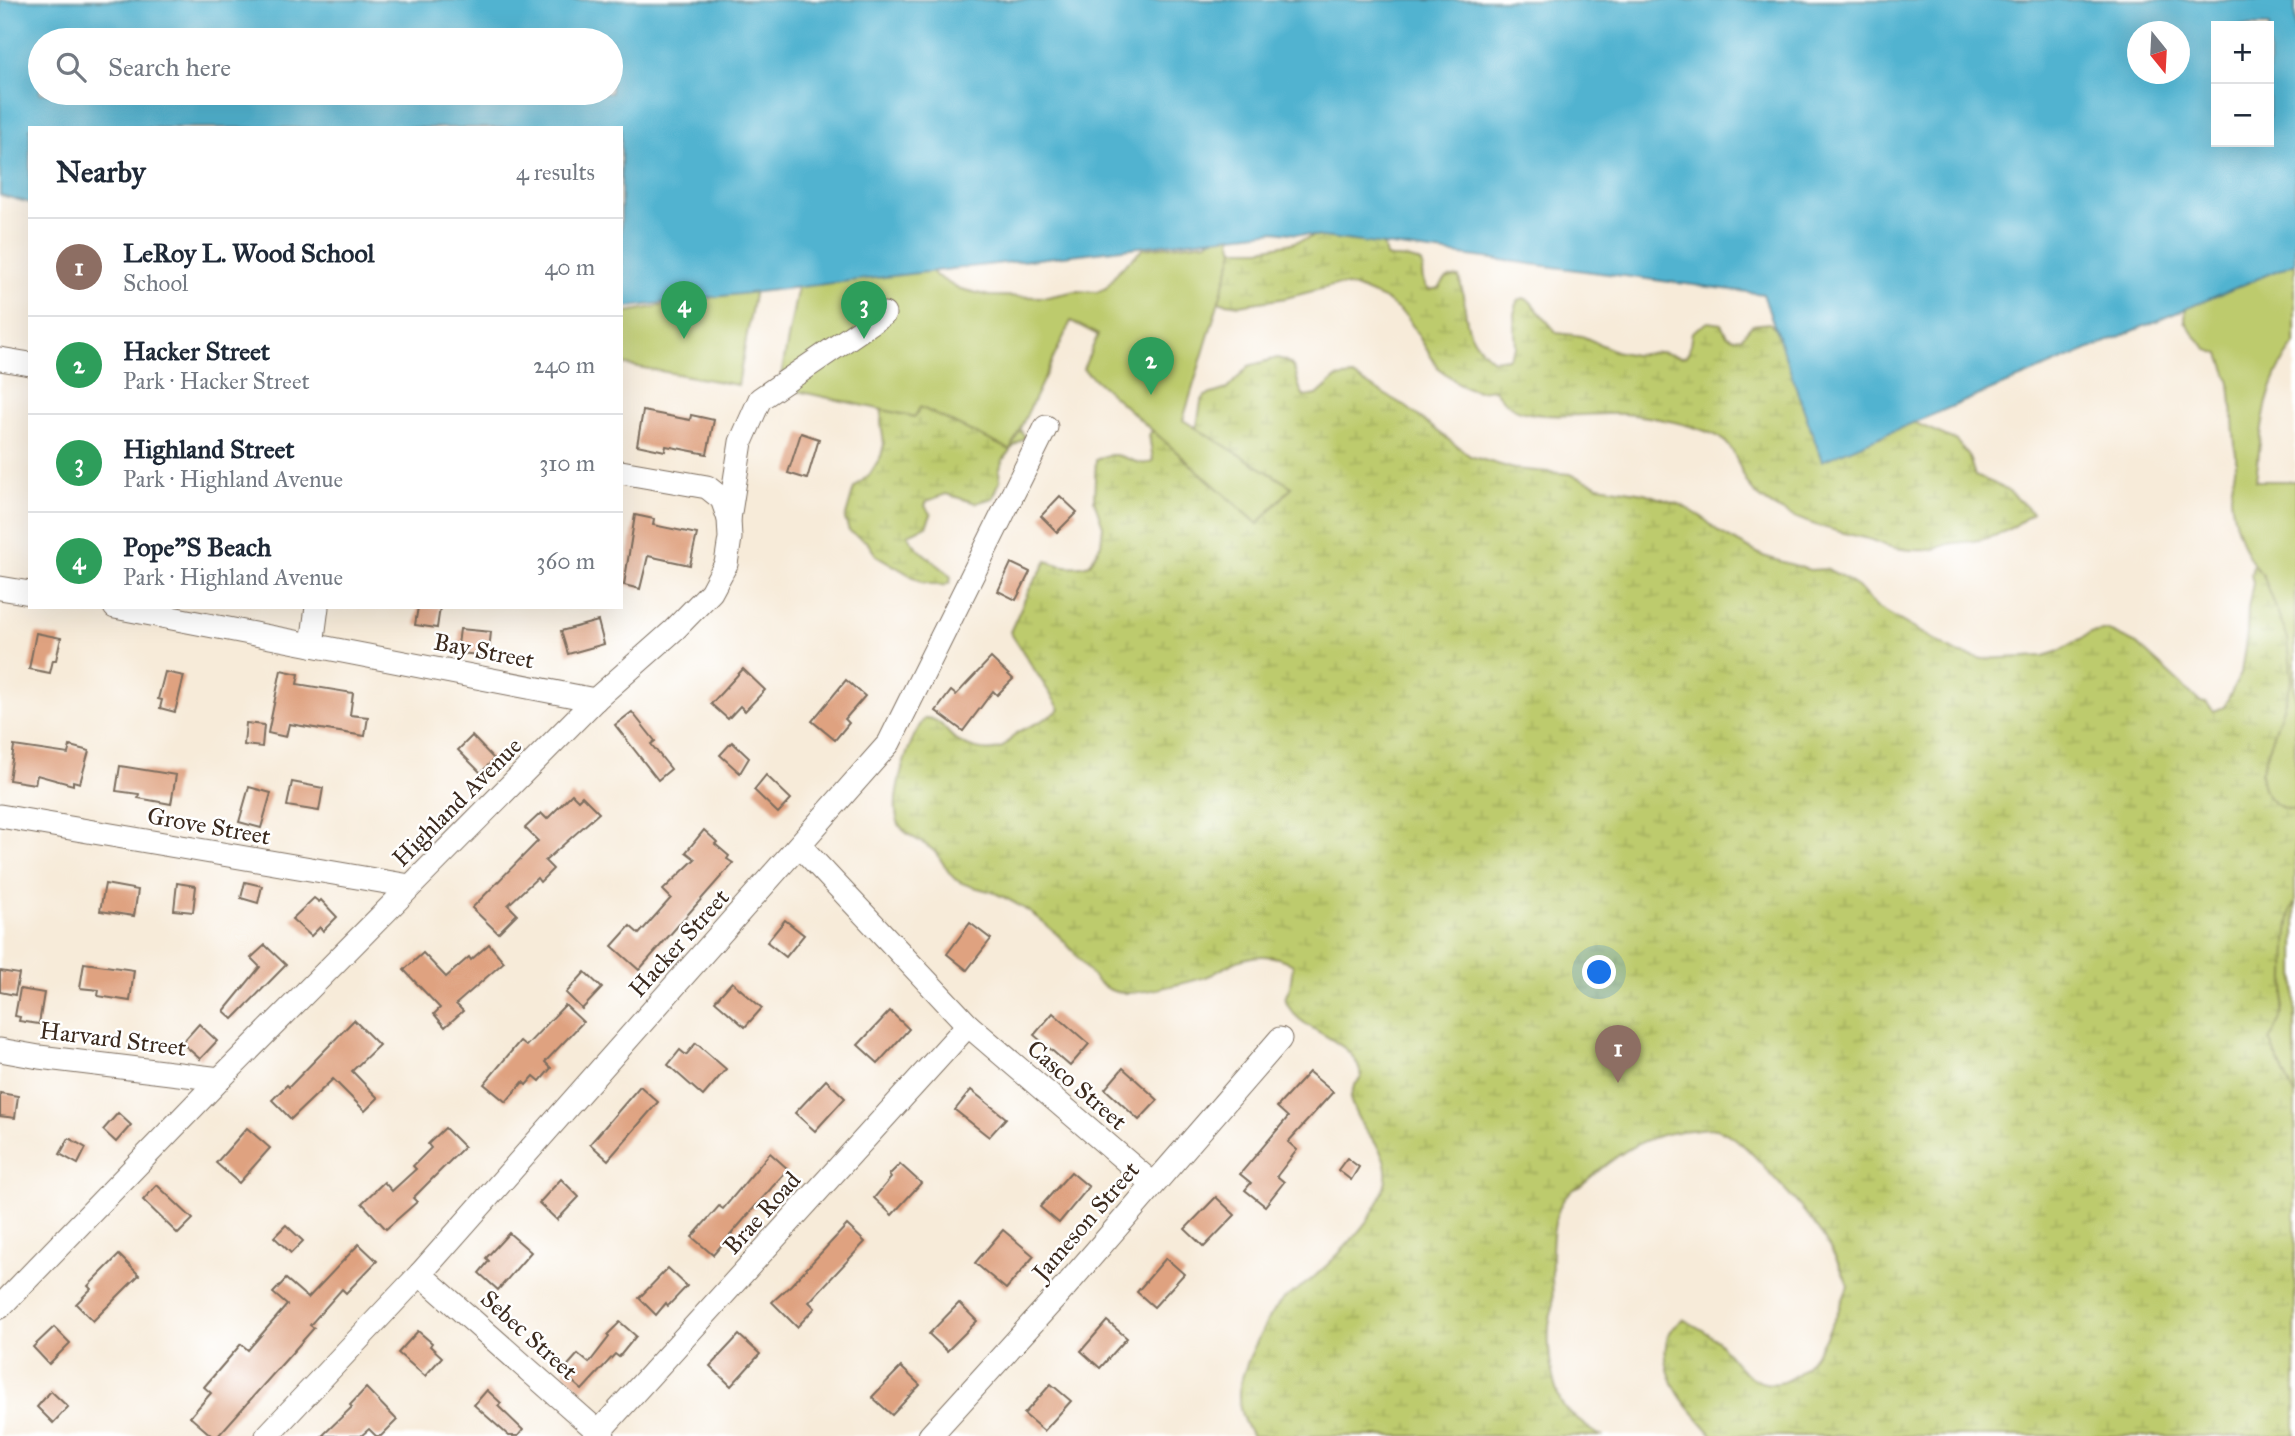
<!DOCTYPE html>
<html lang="en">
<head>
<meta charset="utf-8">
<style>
	body { margin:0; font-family:"IM FELL Great Primer",serif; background:#f2f2f3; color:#1f2937 }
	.controls { position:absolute; right:21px; top:21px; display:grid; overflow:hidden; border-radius:0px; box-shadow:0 7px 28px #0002 }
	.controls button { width:63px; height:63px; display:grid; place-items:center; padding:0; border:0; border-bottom:2px solid #e0e1e3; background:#fff; color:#1f2937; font:35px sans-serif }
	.compass { position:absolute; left:2127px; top:21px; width:63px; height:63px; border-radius:50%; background:#fff; box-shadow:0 7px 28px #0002; rotate:162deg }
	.you { position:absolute; left:1600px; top:973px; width:24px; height:24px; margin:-18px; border:5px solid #fff; border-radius:50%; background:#1a73e8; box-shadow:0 0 0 10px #1a73e833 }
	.badge { display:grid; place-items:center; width:46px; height:46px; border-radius:50%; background:#2563eb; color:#fff; font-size:23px; font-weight:700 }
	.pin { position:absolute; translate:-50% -58px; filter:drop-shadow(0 2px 4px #0008) }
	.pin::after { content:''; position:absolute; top:37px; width:24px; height:21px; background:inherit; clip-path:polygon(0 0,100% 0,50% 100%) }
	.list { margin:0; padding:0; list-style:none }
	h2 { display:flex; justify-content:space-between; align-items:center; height:91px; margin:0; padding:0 28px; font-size:30px }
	h2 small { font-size:23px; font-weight:400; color:#747a83 }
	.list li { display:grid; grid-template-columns:46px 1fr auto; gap:21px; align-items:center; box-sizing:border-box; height:98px; padding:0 28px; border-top:2px solid #e0e1e3 }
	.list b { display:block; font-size:26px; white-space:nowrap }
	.list p { margin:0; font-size:23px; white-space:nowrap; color:#747a83 }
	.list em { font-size:23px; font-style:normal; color:#747a83 }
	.icon { flex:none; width:38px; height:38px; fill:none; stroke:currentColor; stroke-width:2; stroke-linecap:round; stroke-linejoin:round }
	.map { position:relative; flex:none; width:2295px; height:1436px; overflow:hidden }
	.search { position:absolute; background:#fff; box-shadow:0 7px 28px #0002; left:28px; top:28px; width:595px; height:77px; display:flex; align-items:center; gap:18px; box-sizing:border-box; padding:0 24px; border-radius:38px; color:#747a83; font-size:26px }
	.panel { position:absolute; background:#fff; box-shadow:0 7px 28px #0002; left:28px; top:126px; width:595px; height:483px; border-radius:0px }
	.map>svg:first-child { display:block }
</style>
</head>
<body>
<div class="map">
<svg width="2295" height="1436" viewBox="0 0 2295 1436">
	<defs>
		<pattern id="wetland-marsh" width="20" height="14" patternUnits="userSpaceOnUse" patternTransform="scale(1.75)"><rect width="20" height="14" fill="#bdcb6d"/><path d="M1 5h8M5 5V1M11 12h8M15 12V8" fill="none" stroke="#a3ae5e"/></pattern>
	</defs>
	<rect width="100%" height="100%" fill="#fff"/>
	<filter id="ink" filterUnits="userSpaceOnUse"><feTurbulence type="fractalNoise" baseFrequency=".0143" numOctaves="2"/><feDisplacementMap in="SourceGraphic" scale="14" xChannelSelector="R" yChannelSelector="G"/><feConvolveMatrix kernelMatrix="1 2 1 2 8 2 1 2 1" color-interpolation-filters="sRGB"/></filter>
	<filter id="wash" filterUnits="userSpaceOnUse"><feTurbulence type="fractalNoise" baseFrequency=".00686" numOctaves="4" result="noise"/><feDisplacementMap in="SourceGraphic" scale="28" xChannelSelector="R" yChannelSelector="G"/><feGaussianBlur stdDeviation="1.57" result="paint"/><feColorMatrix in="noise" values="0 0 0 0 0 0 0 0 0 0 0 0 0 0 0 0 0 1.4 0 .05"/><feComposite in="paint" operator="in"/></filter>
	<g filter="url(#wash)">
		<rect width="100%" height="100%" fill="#f7ebd9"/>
		<g fill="url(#wetland-marsh)" stroke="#7c7a46" stroke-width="2">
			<path d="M1336 225 1380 229 1386 257C1398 259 1408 257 1420 262L1423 267C1421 276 1422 283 1429 290L1439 288C1445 279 1447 276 1459 277 1470 315 1458 332 1493 360L1508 358 1516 347 1514 314 1518 300 1524 298 1530 301 1557 333 1582 336 1615 351 1634 355 1660 352 1681 357 1686 356 1689 351 1692 332 1708 322 1721 324 1727 335 1734 338 1742 337 1752 325 1769 323 1890 412 1955 440 1968 454 1975 476C2001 485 2013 492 2032 513 2007 534 1987 541 1955 543 1947 543 1938 549 1929 550 1917 551 1899 549 1887 546 1882 545 1877 541 1872 540 1836 531 1788 521 1758 496 1736 477 1741 445 1713 434 1686 423 1653 417 1624 414 1596 412 1531 423 1509 405 1503 401 1499 395 1494 389L1478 391 1462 386 1438 368 1407 317 1386 300 1355 287 1336 285 1286 298 1239 305 1215 301 1190 258 1235 249H1260L1288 244 1309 238Z"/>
			<path d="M1277 358C1304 364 1291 381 1305 397L1317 395 1336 378 1353 376 1405 406 1470 456 1514 469 1570 474 1599 486 1644 493 1681 505 1702 517 1719 532 1763 556 1810 570 1827 569 1841 576 1858 587 1875 606 1957 653 1983 659 2044 656 2057 652 2091 633 2107 630 2137 644 2200 702 2206 703 2214 711 2224 707 2241 673 2247 634 2248 608 2253 583 2251 575 2253 566 2260 557 2295 555V1436H1713C1702 1422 1687 1408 1678 1393 1664 1368 1657 1336 1683 1319 1693 1325 1707 1331 1715 1339 1727 1350 1734 1365 1748 1375 1799 1412 1835 1322 1848 1286 1834 1246 1807 1212 1777 1181 1761 1164 1744 1141 1722 1131 1712 1126 1701 1129 1691 1130 1641 1134 1615 1156 1579 1187 1543 1199 1553 1278 1553 1308 1544 1330 1550 1384 1563 1405 1568 1414 1592 1431 1601 1436H1252C1244 1423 1239 1412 1239 1396 1238 1376 1268 1313 1283 1300 1292 1292 1304 1286 1313 1278 1339 1255 1390 1206 1386 1170 1385 1151 1370 1138 1361 1123 1356 1116 1353 1107 1350 1099L1354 1086 1361 1078C1358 1035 1296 1036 1285 998L1290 987 1293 965C1274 952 1249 954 1229 965 1220 969 1218 973 1206 977 1189 982 1144 993 1128 993 1099 994 1088 970 1072 950 1064 941 1054 931 1045 924 1031 912 1013 901 995 893 983 888 967 888 955 879 946 872 942 858 933 850 923 841 905 836 899 824 888 799 909 739 925 718 940 718 944 730 955 739 966 748 988 754 1001 748 1007 745 1011 737 1017 733 1031 724 1047 721 1060 709L1010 632 1029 590 1047 561C1062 567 1075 569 1090 564L1101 544 1103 526 1094 500 1096 460C1123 444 1137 473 1153 460L1149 435 1155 427 1197 426 1201 402 1205 396 1227 389 1249 366Z"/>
			<path d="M883 396 1013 419 1025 437 1011 449 1003 460 999 471 1000 481 993 498 976 503 946 494 927 501 925 506 931 515 926 526 908 534C912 549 939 563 951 577L950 582 943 586 922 582 876 555 867 542 849 531 845 519 854 488 870 474 881 456 884 444 881 423Z"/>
		</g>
		<g fill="#bdcb6d" stroke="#7c7a46" stroke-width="2">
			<path d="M2295 158V344C2263 385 2261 431 2256 481H2295V810C2272 808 2263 795 2261 773L2292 680 2288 639 2263 575C2246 561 2232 519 2231 497 2231 482 2237 469 2236 454 2233 431 2233 407 2230 384 2228 374 2223 364 2220 354L2208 350 2193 334 2185 321 2186 302Z"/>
			<polygon points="1228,226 1234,251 1183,420 1292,487 1258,524 1083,369 1098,335 1071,321 1010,450 920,407 915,417 779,387 808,232 932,270 935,275 957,288 989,296 1047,297 1076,291 1097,292 1106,288 1119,270 1143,249 1207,242"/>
			<polygon points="755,289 738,385 621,364 621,313"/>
			<path d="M2295 903V1097L2269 1040C2295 1006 2281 961 2290 918 2292 911 2289 909 2295 903Z"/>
		</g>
		<path fill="#51b3d0" stroke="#466e77" stroke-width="2" fill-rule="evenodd" d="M0 0H2295V263L1822 461 1763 294 1275 231 621 308V128H30V203L0 195ZM2216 26H2269V142H2216ZM2138 32H2180V74H2138ZM40 40H611V93H40Z"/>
		<g id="blocks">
			<g fill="#dfa280">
				<polygon points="643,411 690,420 691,415 714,420 707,454 666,446 665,451 637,445"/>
				<polygon points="801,433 819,439 807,479 788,473"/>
				<polygon points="1060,496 1077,512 1057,532 1041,516"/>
				<polygon points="635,515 654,519 653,525 697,534 690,565 648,556 640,589 624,585"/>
				<polygon points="1011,563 1030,572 1016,600 998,591"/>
				<polygon points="418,607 440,607 437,628 415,625"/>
				<polygon points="598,621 604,644 568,654 561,631"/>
				<polygon points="460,629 491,632 489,650 483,649 482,655 457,653"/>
				<polygon points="36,633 61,638 56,660 53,660 50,673 29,669"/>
				<polygon points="991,658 1013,679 997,695 993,691 963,731 936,711 951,691 956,695"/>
				<polygon points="743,669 765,690 745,711 740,706 728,719 711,704"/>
				<polygon points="281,670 299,674 297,684 353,693 350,715 368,717 365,736 289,724 286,737 268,733"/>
				<polygon points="165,672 184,676 175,712 160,708 162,700 158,699"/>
				<polygon points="846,680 865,696 845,719 849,723 835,740 812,721"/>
				<polygon points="632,712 655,741 651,744 671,769 658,780 615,725"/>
				<polygon points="246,723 264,725 262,747 244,745"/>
				<polygon points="472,736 494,759 481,773 458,750"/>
				<polygon points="732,742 749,758 740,773 720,755"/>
				<polygon points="14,746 68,754 70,746 89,751 80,783 73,781 73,785 37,775 35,784 9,780"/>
				<polygon points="120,766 176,775 171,804 138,798 139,794 116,791"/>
				<polygon points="766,775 791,799 778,813 754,790"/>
				<polygon points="292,782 323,788 319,811 287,806"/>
				<polygon points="249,787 271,793 261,828 239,822"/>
				<polygon points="572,794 578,800 582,796 599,813 545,861 553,869 540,882 537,878 508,905 517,914 498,933 472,908 538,841 525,828 541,813 547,819"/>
				<polygon points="704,830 717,842 715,844 729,856 727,859 733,863 639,970 612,946 630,926 639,934 671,898 663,890 695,859 686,852"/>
				<polygon points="245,882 262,886 258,903 241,898"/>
				<polygon points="177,883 196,886 193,912 174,910"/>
				<polygon points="105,884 138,890 134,916 100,911"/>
				<polygon points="314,898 319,902 321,900 337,917 323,931 320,927 311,936 292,919"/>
				<polygon points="785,920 804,935 786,957 767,942"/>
				<polygon points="970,923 991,939 967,970 947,954"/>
				<polygon points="489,944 504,962 456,1004 463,1011 445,1027 434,1014 440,1008 404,970 423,953 446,977 469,957 471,960"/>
				<polygon points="265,945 286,965 233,1019 224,1011 260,967 251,958"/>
				<polygon points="84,963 134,970 130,1001 98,996 99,990 80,988"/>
				<polygon points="0,971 19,974 15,995 0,992"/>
				<polygon points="585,972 602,988 582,1009 566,993"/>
				<polygon points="732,982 762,1008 745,1027 715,1001"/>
				<polygon points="20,989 44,993 39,1024 19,1021 20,1017 15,1016"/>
				<polygon points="565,1005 583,1022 545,1062 551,1068 540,1081 534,1076 526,1085 523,1082 506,1102 484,1084 520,1041 526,1046"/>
				<polygon points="890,1011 909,1029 878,1063 858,1045"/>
				<polygon points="1053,1013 1089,1044 1070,1066 1034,1035"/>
				<polygon points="354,1020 379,1045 352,1071 378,1098 365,1111 333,1079 291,1119 272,1100 287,1085 289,1087"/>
				<polygon points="199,1024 217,1041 200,1059 182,1043"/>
				<polygon points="696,1043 726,1069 703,1096 668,1065 680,1050 686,1055"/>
				<polygon points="1123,1068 1158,1100 1139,1120 1105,1089"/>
				<polygon points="1309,1072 1333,1092 1288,1142 1297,1150 1277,1176 1284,1182 1265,1206 1245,1190 1251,1183 1240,1174 1288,1117 1277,1107"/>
				<polygon points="826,1080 845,1098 815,1131 795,1113"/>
				<polygon points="640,1086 658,1102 608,1160 590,1144"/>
				<polygon points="971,1090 1006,1118 989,1137 955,1110"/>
				<polygon points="0,1093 18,1096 15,1118 0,1116"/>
				<polygon points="118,1113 131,1125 116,1142 103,1130"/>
				<polygon points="247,1128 270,1148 239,1183 216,1163"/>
				<polygon points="445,1128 464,1147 413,1198 417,1202 386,1229 362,1203 384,1182 392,1191 416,1169 413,1166 431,1148 428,1144"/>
				<polygon points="69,1138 86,1148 78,1164 60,1154"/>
				<polygon points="770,1153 788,1169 713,1255 692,1237 719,1206 723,1209"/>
				<polygon points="1347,1158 1359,1167 1351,1180 1338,1170"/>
				<polygon points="900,1164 921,1183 892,1215 874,1198 891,1178 889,1175"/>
				<polygon points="1071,1172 1089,1187 1059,1223 1040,1207"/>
				<polygon points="561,1179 579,1197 557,1220 539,1203"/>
				<polygon points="157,1185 193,1219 178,1234 143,1200"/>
				<polygon points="1216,1197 1235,1215 1204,1247 1185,1229"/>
				<polygon points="286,1225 303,1241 291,1253 274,1237"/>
				<polygon points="847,1225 865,1242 809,1302 815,1308 797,1327 772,1302 791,1285"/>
				<polygon points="1003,1230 1034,1256 1006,1289 975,1263"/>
				<polygon points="509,1233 531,1252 498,1290 479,1273 489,1261 486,1258"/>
				<polygon points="359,1244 377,1261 346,1293 342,1289 310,1325 314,1328 291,1354 218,1436 212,1436 190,1417 211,1393 204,1387 241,1344 248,1350 287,1305 273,1293 286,1279 308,1298"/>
				<polygon points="119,1255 139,1275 93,1321 76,1304 91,1289 88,1286"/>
				<polygon points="1166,1258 1184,1274 1154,1307 1137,1292"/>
				<polygon points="668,1268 687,1286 668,1306 666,1303 656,1315 639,1298"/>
				<polygon points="959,1303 977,1321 947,1351 929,1334"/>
				<polygon points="1107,1321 1127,1338 1100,1368 1081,1351"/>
				<polygon points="620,1322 636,1336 619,1357 615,1354 582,1390 562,1372 578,1354 589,1363 609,1337 607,1335"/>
				<polygon points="54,1327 70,1343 49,1364 33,1347"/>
				<polygon points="418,1331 432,1343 430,1346 442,1357 425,1376 398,1353"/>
				<polygon points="739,1335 760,1354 731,1386 710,1366"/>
				<polygon points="901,1367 920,1385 892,1415 872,1397"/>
				<polygon points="1051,1384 1071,1401 1044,1431 1024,1414"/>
				<polygon points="366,1388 397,1420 381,1436 376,1436 369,1429 361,1436 322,1436 352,1407 350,1405"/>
				<polygon points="487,1390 501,1403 498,1406 523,1430 518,1436 509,1436 474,1405"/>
				<polygon points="51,1391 68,1407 53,1423 37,1407"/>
			</g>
		</g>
	</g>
	<g filter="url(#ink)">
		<use href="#blocks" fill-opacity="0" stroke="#7d6e5f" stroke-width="2"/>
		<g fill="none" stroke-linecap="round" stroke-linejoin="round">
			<defs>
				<g id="minor">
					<polyline points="0,359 30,364"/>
					<polyline points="621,472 707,487 722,499 729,519"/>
					<polyline points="0,588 30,593"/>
					<polyline points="115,607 595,700"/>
					<polyline points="312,645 317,607"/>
					<polyline points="0,816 410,886"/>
					<polyline points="800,846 968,1025 1153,1184"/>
					<polyline points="0,1050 39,1057 220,1079"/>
					<polyline points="420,1274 603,1436"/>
					<polyline points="0,1307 220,1079 595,700 674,630 711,592 726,564 730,538 729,519 741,442 760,399 884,314"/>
					<polyline points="267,1436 420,1274 889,743 1046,427"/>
					<polyline points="595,1436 968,1025"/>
					<polyline points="930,1436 1065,1287 1280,1039"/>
				</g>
			</defs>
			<use href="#minor" stroke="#7d6e5f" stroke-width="25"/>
			<use href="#minor" stroke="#fff" stroke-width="23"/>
		</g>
	</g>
	<g text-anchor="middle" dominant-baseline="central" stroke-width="5" stroke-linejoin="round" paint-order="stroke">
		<g font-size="24" fill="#3b2a1e" stroke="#fff">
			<text transform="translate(484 651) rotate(11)">Bay Street</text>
			<text transform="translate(457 802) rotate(-45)">Highland Avenue</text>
			<text transform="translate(209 826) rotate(10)">Grove Street</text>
			<text transform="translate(679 943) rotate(-48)">Hacker Street</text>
			<text transform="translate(113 1039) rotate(7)">Harvard Street</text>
			<text transform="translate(1077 1085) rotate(41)">Casco Street</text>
			<text transform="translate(762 1213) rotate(-48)">Brae Road</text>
			<text transform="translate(1086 1221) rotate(-49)">Jameson Street</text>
			<text transform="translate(529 1335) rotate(42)">Sebec Street</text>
		</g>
	</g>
</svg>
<div class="controls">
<button>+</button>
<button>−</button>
</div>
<svg class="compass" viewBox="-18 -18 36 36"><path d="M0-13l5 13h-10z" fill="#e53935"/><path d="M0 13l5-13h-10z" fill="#747a83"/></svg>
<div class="you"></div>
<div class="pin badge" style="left:1618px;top:1083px;background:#8d6e63">1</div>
<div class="pin badge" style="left:1151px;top:395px;background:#2e9e5b">2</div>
<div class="pin badge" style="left:864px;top:339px;background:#2e9e5b">3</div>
<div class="pin badge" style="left:684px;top:339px;background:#2e9e5b">4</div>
<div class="search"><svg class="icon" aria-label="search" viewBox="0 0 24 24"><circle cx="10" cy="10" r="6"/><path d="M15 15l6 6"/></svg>Search here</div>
<section class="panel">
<h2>Nearby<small>4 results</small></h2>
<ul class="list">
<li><span class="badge" style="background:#8d6e63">1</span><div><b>LeRoy L. Wood School</b><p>School</p></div><em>40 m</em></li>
<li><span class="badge" style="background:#2e9e5b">2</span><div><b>Hacker Street</b><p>Park · Hacker Street</p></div><em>240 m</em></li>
<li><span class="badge" style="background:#2e9e5b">3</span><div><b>Highland Street</b><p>Park · Highland Avenue</p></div><em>310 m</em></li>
<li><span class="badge" style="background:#2e9e5b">4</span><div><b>Pope&quot;S Beach</b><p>Park · Highland Avenue</p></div><em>360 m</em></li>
</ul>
</section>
</div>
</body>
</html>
